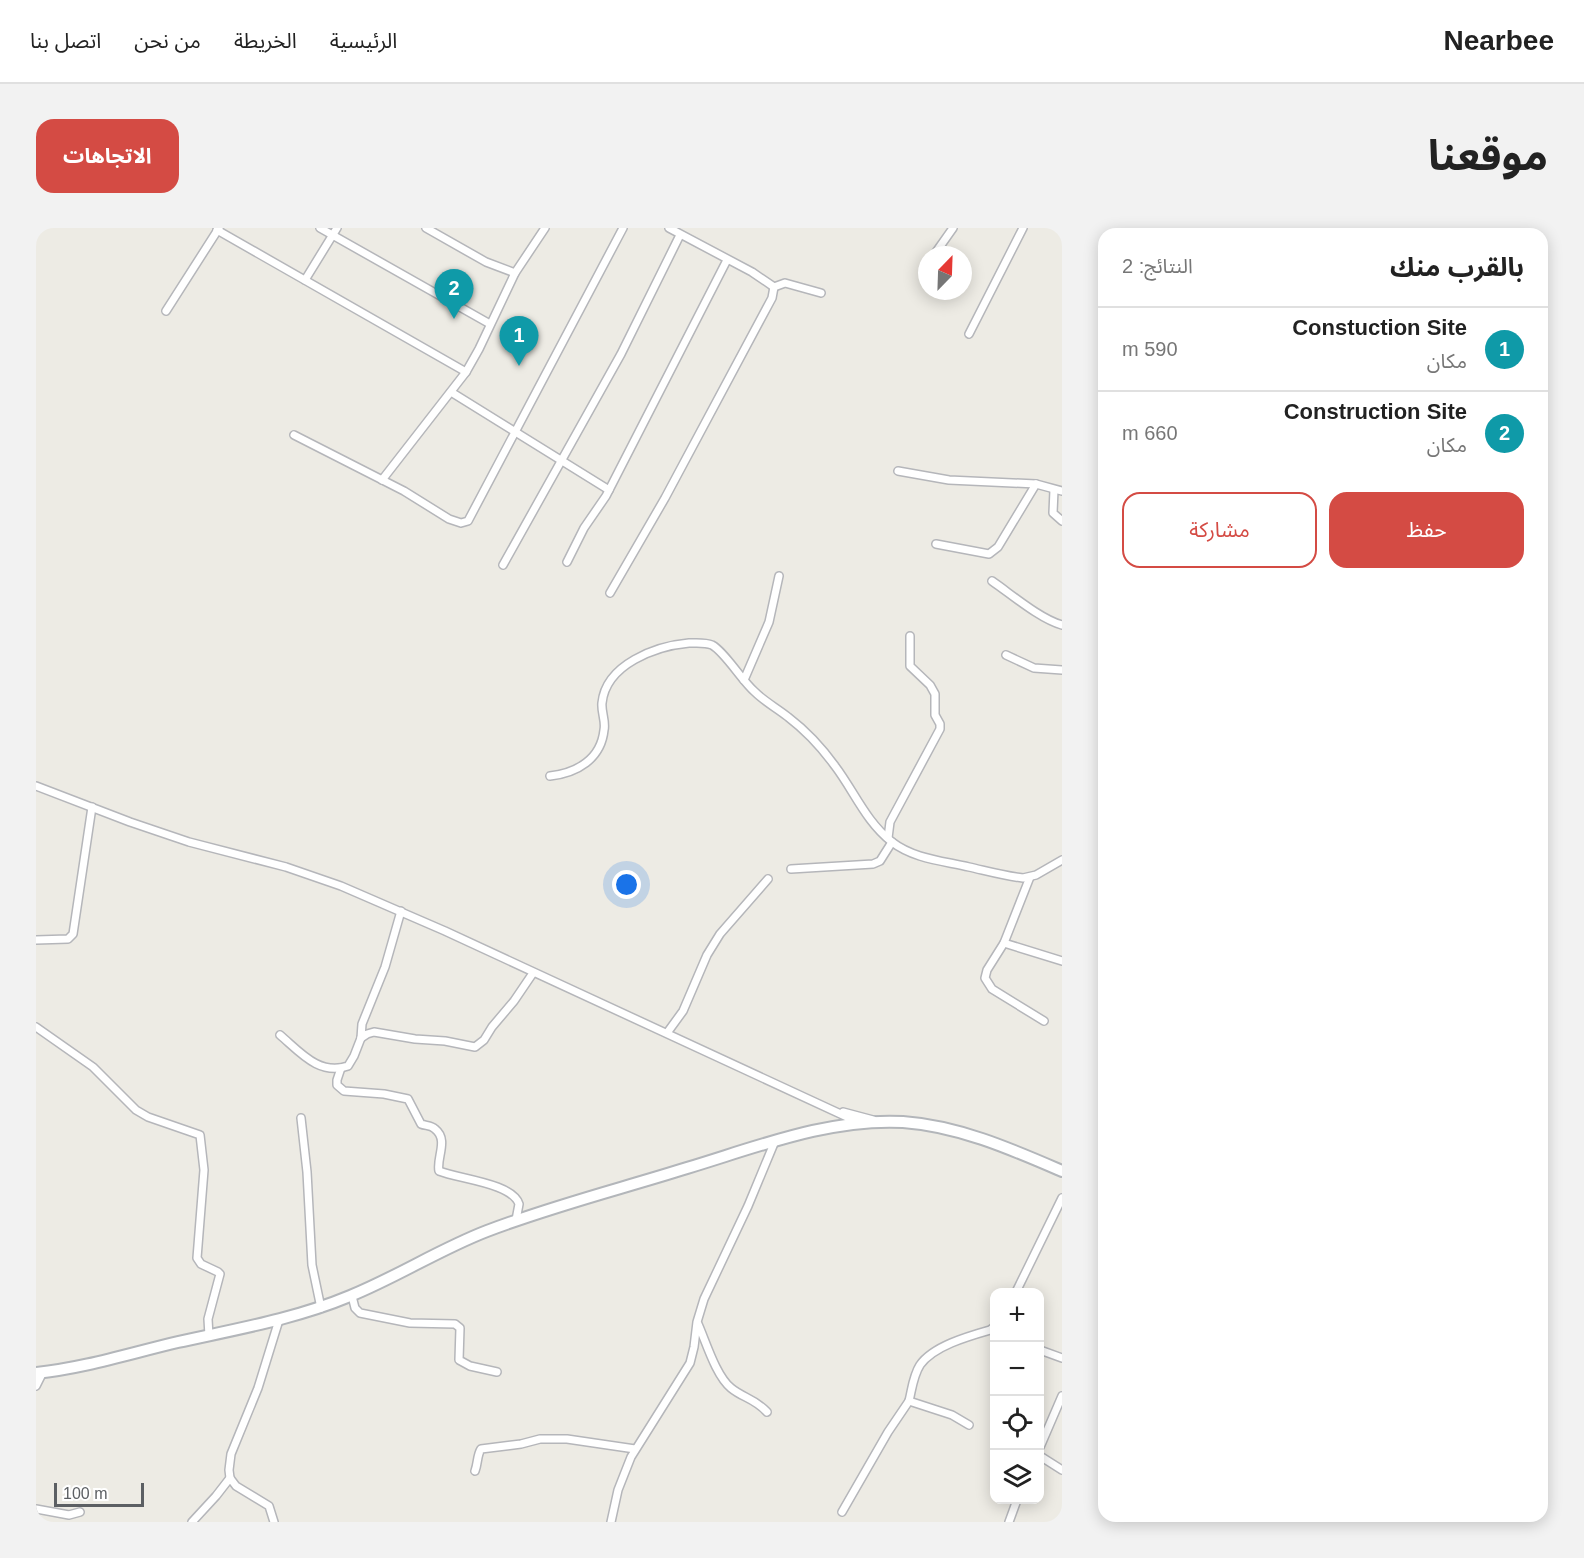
<!DOCTYPE html>
<html lang="ar">
<head>
<meta charset="utf-8">
<style>
	body { margin:0; font-family:Arial,"Noto Sans Arabic",sans-serif; background:#f2f2f2; color:#222; direction:rtl }
	.controls { position:absolute; right:18px; bottom:18px; display:grid; overflow:hidden; border-radius:12px; box-shadow:0 3px 15px #0003 }
	.controls button { width:54px; height:54px; display:grid; place-items:center; padding:0; border:0; border-bottom:2px solid #e0e0e0; background:#fff; color:#222; font:30px sans-serif }
	.compass { position:absolute; left:882px; top:18px; width:54px; height:54px; border-radius:50%; background:#fff; box-shadow:0 3px 15px #0003; rotate:23deg }
	.scale { position:absolute; left:18px; bottom:15px; width:90px; box-sizing:border-box; padding-left:6px; border:3px solid #5c5f63; border-top:0; font-size:16px; line-height:21px; white-space:nowrap; color:#5c5f63; -webkit-text-stroke:4px #fff; paint-order:stroke }
	.you { position:absolute; left:591px; top:657px; width:21px; height:21px; margin:-15px; border:4px solid #fff; border-radius:50%; background:#1a73e8; box-shadow:0 0 0 9px #1a73e833 }
	.badge { display:grid; place-items:center; width:39px; height:39px; border-radius:50%; background:#d44b44; color:#fff; font-size:20px; font-weight:700 }
	.pin { position:absolute; translate:-50% -50px; filter:drop-shadow(0 2px 3px #0008) }
	.pin::after { content:''; position:absolute; top:32px; width:21px; height:18px; background:inherit; clip-path:polygon(0 0,100% 0,50% 100%) }
	.list { margin:0; padding:0; list-style:none }
	h2 { display:flex; justify-content:space-between; align-items:center; height:78px; margin:0; padding:0 24px; font-size:26px }
	h2 small { font-size:20px; font-weight:400; color:#767676 }
	.list li { display:grid; grid-template-columns:39px 1fr auto; gap:18px; align-items:center; box-sizing:border-box; height:84px; padding:0 24px; border-top:2px solid #e0e0e0 }
	.list b { display:block; font-size:22px; white-space:nowrap }
	.list p { margin:0; font-size:20px; white-space:nowrap; color:#767676 }
	.list em { font-size:20px; font-style:normal; color:#767676 }
	.actions { display:flex; gap:12px; padding:18px 24px }
	.actions a { flex:1; padding:14px 0; border:2px solid #d44b44; border-radius:18px; text-align:center; font-size:21px; color:#d44b44 }
	.actions .main { background:#d44b44; color:#fff }
	.icon { flex:none; width:33px; height:33px; fill:none; stroke:currentColor; stroke-width:2; stroke-linecap:round; stroke-linejoin:round }
	.map { position:relative; flex:none; width:1026px; height:1294px; overflow:hidden; direction:ltr; border-radius:18px }
	header { display:flex; align-items:center; gap:36px; box-sizing:border-box; height:84px; padding:0 30px; background:#fff; border-bottom:2px solid #e0e0e0 }
	header strong { font-size:28px }
	nav { display:flex; gap:33px; margin-inline-start:auto; font-size:21px }
	.intro { display:flex; align-items:center; justify-content:space-between; box-sizing:border-box; height:144px; padding:0 36px }
	h1 { margin:0; font-size:42px }
	.button { padding:15px 27px; border-radius:18px; background:#d44b44; color:#fff; font-size:21px; font-weight:700 }
	main { display:flex; gap:36px; padding:0 36px }
	aside { flex:1; background:#fff; border-radius:18px; box-shadow:0 3px 15px #0003 }
	.map>svg:first-child { display:block }
</style>
</head>
<body>
<header>
<strong>Nearbee</strong>
<nav><a>الرئيسية</a><a>الخريطة</a><a>من نحن</a><a>اتصل بنا</a></nav>
</header>
<div class="intro"><h1>موقعنا</h1><a class="button">الاتجاهات</a></div>
<main>
<aside>
<h2>بالقرب منك<small>النتائج: 2</small></h2>
<ul class="list">
<li><span class="badge" style="background:#0f9aa8">1</span><div><b>Constuction Site</b><p>مكان</p></div><em>590 m</em></li>
<li><span class="badge" style="background:#0f9aa8">2</span><div><b>Construction Site</b><p>مكان</p></div><em>660 m</em></li>
</ul>
<div class="actions"><a class="main">حفظ</a><a>مشاركة</a></div>
</aside>
<div class="map">
<svg width="1026" height="1294" viewBox="0 0 1026 1294">
	<rect width="100%" height="100%" fill="#edebe4"/>
	<g fill="none" stroke-linecap="round" stroke-linejoin="round">
		<defs>
			<g id="street">
				<polyline points="284,0 454,96"/>
				<polyline points="390,0 450,34 479,45"/>
				<polyline points="633,0 716,44 738,59 749,55 785,65"/>
				<polyline points="181,2 430,144"/>
				<polyline points="898,27 917,0"/>
				<polyline points="890,38 891,36"/>
				<polyline points="269,52 301,0"/>
				<polyline points="130,83 183,0"/>
				<polyline points="933,106 987,0"/>
				<polyline points="415,164 573,262"/>
				<polyline points="258,207 368,263 413,291 425,295 432,293 587,0"/>
				<polyline points="862,243 913,252 1000,256 1026,263"/>
				<polyline points="346,252 430,144 443,121 479,45 509,0"/>
				<polyline points="1018,262 1017,285 1026,293"/>
				<polyline points="900,316 953,326 962,319 1000,256"/>
				<polyline points="531,334 548,300 570,268 691,32"/>
				<polyline points="467,337 585,126 644,7"/>
				<path d="M956 353C975 366 1004 391 1026 397"/>
				<polyline points="574,365 629,270 736,70 738,59"/>
				<polyline points="970,427 998,440 1026,442"/>
				<polyline points="708,452 733,394 743,348"/>
				<path d="M514 548C541 545 565 531 568 502 570 493 565 484 566 475 570 436 620 418 653 415 661 415 669 414 676 417 689 424 706 453 719 464 729 474 741 480 752 489 769 502 786 520 799 538 818 563 830 594 856 614 878 631 908 633 933 639 951 643 969 648 987 650L1000 647 1026 632"/>
				<polyline points="0,558 94,594 153,614 250,639 305,658 409,703 824,895"/>
				<polyline points="852,610 854,594 904,501 904,496 899,487 899,466 894,457 874,438 874,408"/>
				<polyline points="755,641 837,636 844,633 856,614"/>
				<polyline points="994,649 968,715 951,742 949,750 956,761 1008,793"/>
				<polyline points="0,712 32,711 37,706 56,579"/>
				<polyline points="968,715 1026,733"/>
				<polyline points="0,799 57,839 100,882 112,889 164,907 168,942 161,1030 165,1036 182,1044 184,1046 172,1091 173,1108"/>
				<polyline points="631,805 647,783 671,727 684,706 732,651"/>
				<path d="M244 807C264 824 283 848 312 838L318 828 325 810 326 796 349 739 365 683"/>
				<polyline points="325,810 331,806 338,804 379,811 409,813 439,819 448,812 456,799 478,773 497,745"/>
				<path d="M305 840 301 852V857L308 863 348 866 372 871 385 896C390 898 395 897 399 901 413 912 400 930 403 943 423 951 476 955 483 976L480 992"/>
				<polyline points="807,884 837,892"/>
				<polyline points="265,890 271,944 276,1037 285,1080"/>
				<polyline points="980,1064 1026,970"/>
				<polyline points="316,1068 319,1080 324,1085 374,1095 419,1096 424,1100 423,1132 434,1138 461,1144"/>
				<path d="M662 1096C670 1114 680 1148 695 1160 707 1170 718 1170 731 1184"/>
				<polyline points="1004,1122 1026,1130"/>
				<polyline points="0,1158 7,1144"/>
				<path d="M933 1197 916 1187 873 1173C876 1161 877 1148 884 1137 897 1118 933 1108 954 1102L958 1099"/>
				<polyline points="1004,1219 1026,1168"/>
				<polyline points="1004,1228 1026,1242"/>
				<path d="M439 1243C442 1235 441 1227 445 1221L485 1216 504 1211H531L599 1221"/>
				<polyline points="0,1281 33,1287 44,1284"/>
				<polyline points="806,1284 852,1204 873,1173"/>
				<polyline points="156,1294 180,1268 194,1250"/>
				<polyline points="238,1294 233,1278 200,1258 194,1250 193,1242 195,1226 222,1160 243,1092"/>
				<polyline points="575,1294 582,1262 595,1229 654,1135 658,1119 661,1094 668,1071 712,978 739,913"/>
				<polyline points="973,1294 981,1272"/>
			</g>
			<path id="secondary" d="M0 1145C49 1140 95 1125 142 1114 201 1101 259 1091 314 1068 361 1049 404 1021 451 1003 516 978 584 961 651 940 721 919 793 890 867 894 923 898 975 921 1026 943"/>
		</defs>
		<use href="#street" stroke="#b5b6ba" stroke-width="10"/>
		<use href="#secondary" stroke="#b3b6ba" stroke-width="14"/>
		<use href="#street" stroke="#fff" stroke-width="7"/>
		<use href="#secondary" stroke="#fff" stroke-width="10"/>
	</g>
</svg>
<div class="controls">
<button>+</button>
<button>−</button>
<button><svg class="icon" aria-label="locate" viewBox="0 0 24 24"><circle cx="12" cy="12" r="6"/><path d="M12 2v4M12 18v4M2 12h4M18 12h4"/></svg></button>
<button><svg class="icon" aria-label="layers" viewBox="0 0 24 24"><path d="M12 4l9 5-9 5-9-5zM3 14l9 5 9-5"/></svg></button>
</div>
<svg class="compass" viewBox="-18 -18 36 36"><path d="M0-13l5 13h-10z" fill="#e53935"/><path d="M0 13l5-13h-10z" fill="#767676"/></svg>
<div class="scale">100 m</div>
<div class="you"></div>
<div class="pin badge" style="left:483px;top:138px;background:#0f9aa8">1</div>
<div class="pin badge" style="left:418px;top:91px;background:#0f9aa8">2</div>
</div>
</main>
</body>
</html>
